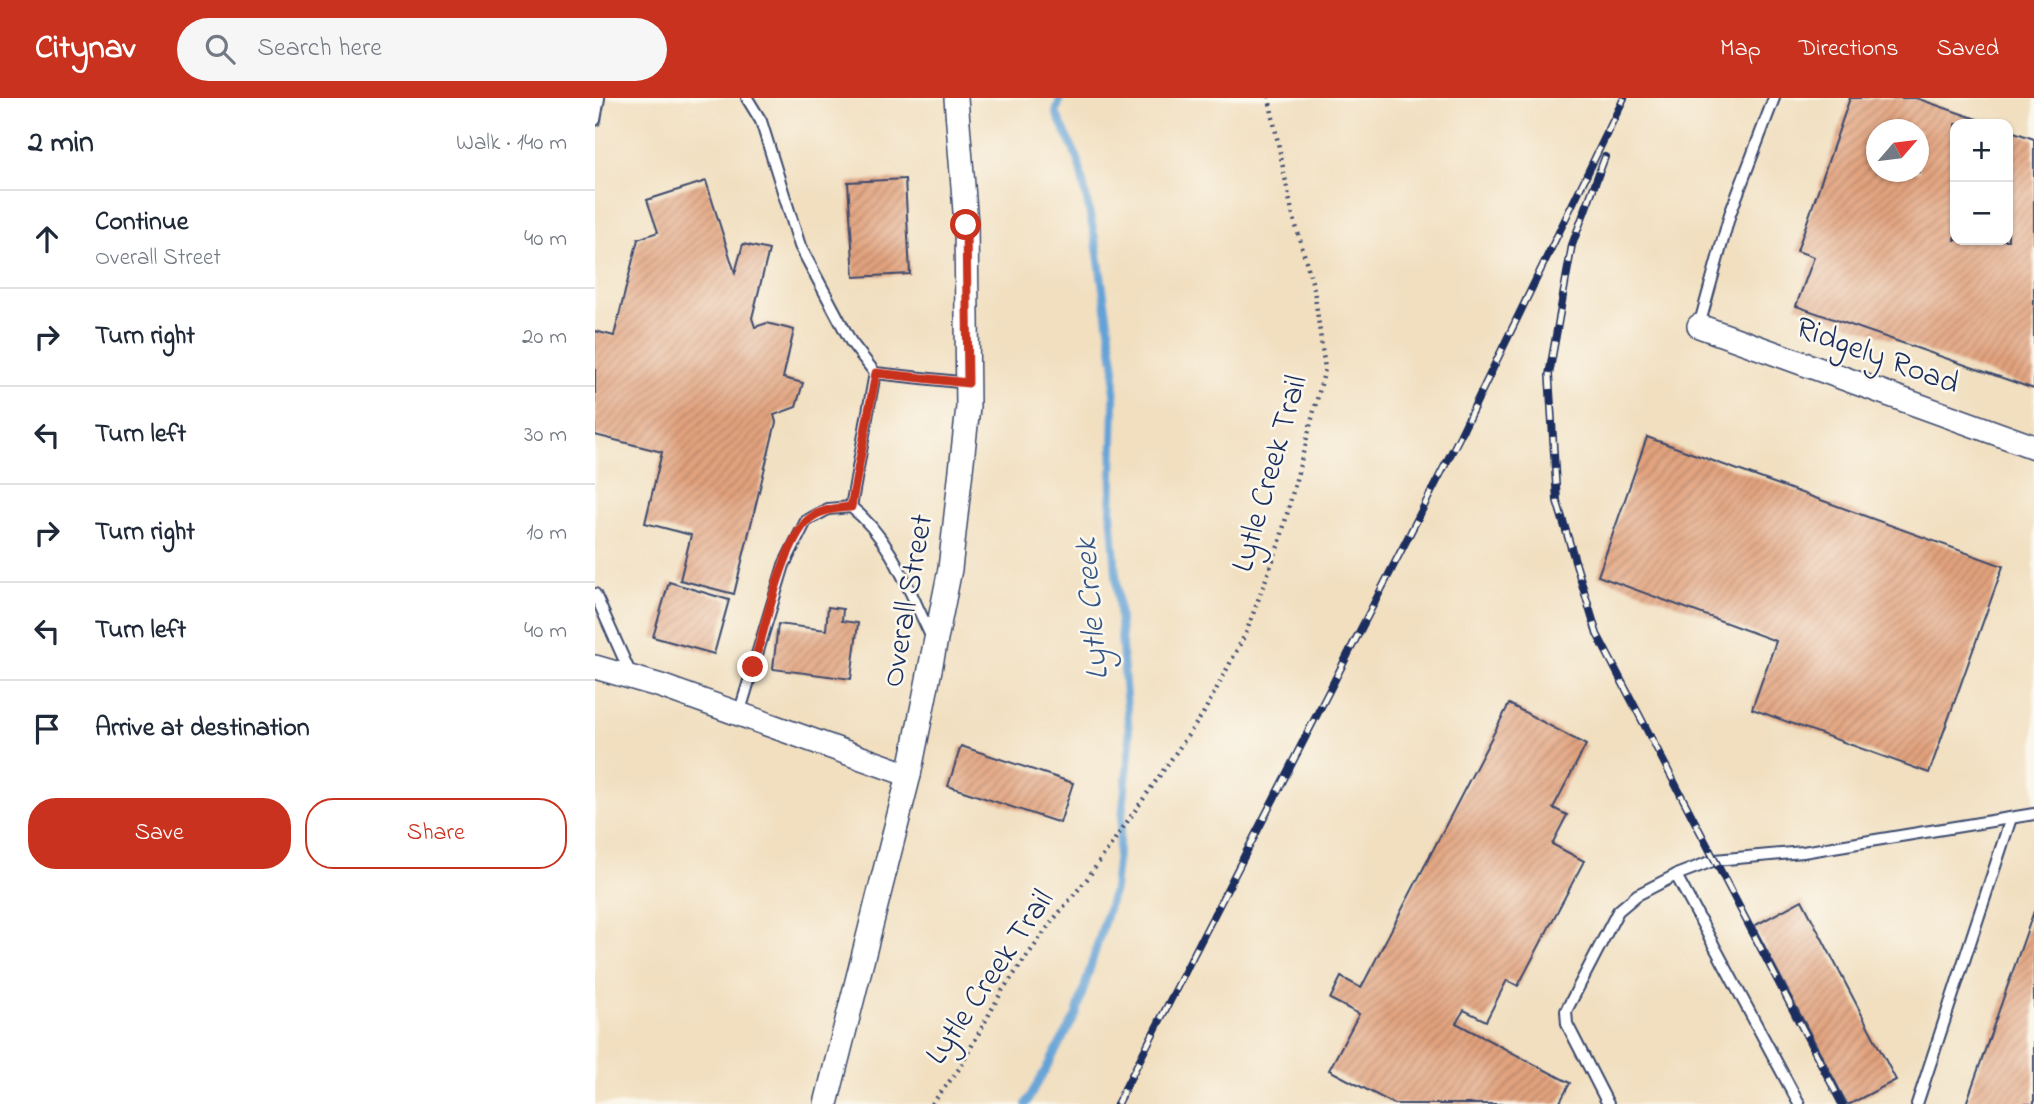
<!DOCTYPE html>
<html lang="en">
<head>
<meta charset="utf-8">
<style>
	body { margin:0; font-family:"Indie Flower",sans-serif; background:#f6f6f7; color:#1f2937 }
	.controls { position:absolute; right:21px; top:21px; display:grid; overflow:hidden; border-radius:14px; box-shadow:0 2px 5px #0004 }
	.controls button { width:63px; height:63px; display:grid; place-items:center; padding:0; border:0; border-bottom:2px solid #e0e1e3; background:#fff; color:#1f2937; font:35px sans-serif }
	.compass { position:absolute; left:1271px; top:21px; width:63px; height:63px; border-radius:50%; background:#fff; box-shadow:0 2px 5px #0004; rotate:62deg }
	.stop { position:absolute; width:21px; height:21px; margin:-16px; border:5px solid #c8321e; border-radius:50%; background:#fff }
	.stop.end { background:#c8321e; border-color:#fff; box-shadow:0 2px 7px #0008 }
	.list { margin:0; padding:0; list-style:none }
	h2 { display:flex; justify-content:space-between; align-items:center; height:91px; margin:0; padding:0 28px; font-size:30px }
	h2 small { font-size:23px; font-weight:400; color:#747a83 }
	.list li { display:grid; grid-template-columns:46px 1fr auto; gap:21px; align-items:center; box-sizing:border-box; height:98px; padding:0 28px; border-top:2px solid #e0e1e3 }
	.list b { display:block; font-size:26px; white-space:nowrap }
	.list p { margin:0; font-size:23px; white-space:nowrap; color:#747a83 }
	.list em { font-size:23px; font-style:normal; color:#747a83 }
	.actions { display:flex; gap:14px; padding:21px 28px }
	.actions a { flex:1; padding:16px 0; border:2px solid #c8321e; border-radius:28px; text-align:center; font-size:24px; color:#c8321e }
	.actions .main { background:#c8321e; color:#fff }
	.icon { flex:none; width:38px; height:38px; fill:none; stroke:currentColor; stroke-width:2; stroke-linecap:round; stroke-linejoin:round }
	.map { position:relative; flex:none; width:1439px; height:1006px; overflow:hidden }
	header { display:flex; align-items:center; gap:42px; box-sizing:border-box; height:98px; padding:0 35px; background:#c8321e; color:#fff }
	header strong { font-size:33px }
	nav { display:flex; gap:38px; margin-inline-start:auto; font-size:24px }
	.search { width:490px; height:63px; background:#f6f6f7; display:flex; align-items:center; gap:18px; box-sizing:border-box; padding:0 24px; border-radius:38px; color:#747a83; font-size:26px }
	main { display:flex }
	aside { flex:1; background:#fff }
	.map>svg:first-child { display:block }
</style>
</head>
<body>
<header>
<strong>Citynav</strong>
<div class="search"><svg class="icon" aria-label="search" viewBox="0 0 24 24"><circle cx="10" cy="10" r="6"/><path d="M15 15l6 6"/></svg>Search here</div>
<nav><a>Map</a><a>Directions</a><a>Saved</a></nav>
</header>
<main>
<aside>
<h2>2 min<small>Walk · 140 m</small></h2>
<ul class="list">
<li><svg class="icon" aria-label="ahead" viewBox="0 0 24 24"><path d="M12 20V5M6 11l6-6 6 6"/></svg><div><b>Continue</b><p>Overall Street</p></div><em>40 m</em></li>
<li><svg class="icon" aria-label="right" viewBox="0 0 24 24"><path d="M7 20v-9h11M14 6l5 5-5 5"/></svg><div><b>Turn right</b></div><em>20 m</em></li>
<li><svg class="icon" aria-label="left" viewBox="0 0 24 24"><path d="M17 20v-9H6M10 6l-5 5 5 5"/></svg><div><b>Turn left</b></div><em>30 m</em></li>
<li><svg class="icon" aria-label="right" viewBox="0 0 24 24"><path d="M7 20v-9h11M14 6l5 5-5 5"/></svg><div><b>Turn right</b></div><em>10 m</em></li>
<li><svg class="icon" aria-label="left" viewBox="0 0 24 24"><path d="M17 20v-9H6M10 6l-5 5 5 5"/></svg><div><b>Turn left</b></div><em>40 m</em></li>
<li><svg class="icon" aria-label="arrive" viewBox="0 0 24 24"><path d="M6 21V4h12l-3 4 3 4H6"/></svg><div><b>Arrive at destination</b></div></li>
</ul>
<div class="actions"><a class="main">Save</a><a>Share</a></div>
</aside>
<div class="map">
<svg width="1439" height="1006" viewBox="0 0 1439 1006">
	<defs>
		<pattern id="building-hatch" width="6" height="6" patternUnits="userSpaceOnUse" patternTransform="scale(1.75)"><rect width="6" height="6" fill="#e2a27d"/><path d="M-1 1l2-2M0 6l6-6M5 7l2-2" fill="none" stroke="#b6846a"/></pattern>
	</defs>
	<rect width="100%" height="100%" fill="#fbf7ec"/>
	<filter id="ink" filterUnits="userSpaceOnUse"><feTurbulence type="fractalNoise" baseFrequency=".0143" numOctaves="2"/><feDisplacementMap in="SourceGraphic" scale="14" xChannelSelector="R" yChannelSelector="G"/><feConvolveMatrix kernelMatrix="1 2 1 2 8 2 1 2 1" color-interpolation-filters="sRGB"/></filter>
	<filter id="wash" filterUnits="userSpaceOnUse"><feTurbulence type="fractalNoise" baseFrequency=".00686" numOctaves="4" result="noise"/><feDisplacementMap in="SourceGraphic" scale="28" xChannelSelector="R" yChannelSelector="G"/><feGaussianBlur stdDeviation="1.57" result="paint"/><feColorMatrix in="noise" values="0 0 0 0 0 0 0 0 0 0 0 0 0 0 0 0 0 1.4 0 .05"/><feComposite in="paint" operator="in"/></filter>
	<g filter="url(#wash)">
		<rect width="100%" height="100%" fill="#f1dfc0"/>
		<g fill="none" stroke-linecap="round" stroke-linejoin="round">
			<polyline stroke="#64a2d6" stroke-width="8" points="431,1006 481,917 519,791 535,647 516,414 520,271 502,150 483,61 461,15 465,0"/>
		</g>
		<g id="blocks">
			<g fill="url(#building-hatch)" fill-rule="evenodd">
				<path d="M1255 0H1321L1396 26H1360V142H1413V32L1439 41V291L1201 208 1219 159 1202 153ZM1282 32H1324V74H1282Z"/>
				<polygon points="310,81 315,176 259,179 253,84"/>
				<polygon points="111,83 140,175 148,146 174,152 157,220 160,229 172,225 199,232 188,280 208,285 201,309 179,317 181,324 139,496 85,482 96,437 50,425 67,354 0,337 0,233 19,238 43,141 63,134 52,102"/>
				<polygon points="1052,339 1408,468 1334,675 1157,611 1181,543 1003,478"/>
				<polygon points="74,484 134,502 119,556 58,539"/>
				<polygon points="233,509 248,511 247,523 263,525 256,581 178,571 183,526 231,532"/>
				<polygon points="914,606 991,647 958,710 972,717 957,746 989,763 923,888 912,882 891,923 869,912 861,925 975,985 964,1006 799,1006 734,972 764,916 735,901 746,879 766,890"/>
				<polygon points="366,648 478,685 465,725 353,688"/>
				<polygon points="1207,802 1301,982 1255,1006 1252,1006 1159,828"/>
				<polygon points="1439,813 1439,1006 1371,1006"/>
			</g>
		</g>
	</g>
	<g filter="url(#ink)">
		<use href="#blocks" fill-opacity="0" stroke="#3b496d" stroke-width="2"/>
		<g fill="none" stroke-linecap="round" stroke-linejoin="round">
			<defs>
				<g id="service">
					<polyline points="152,0 166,23 205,148 256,244 280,275 373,285"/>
					<polyline points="0,22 4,0"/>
					<polyline points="1104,228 1135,116 1179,0"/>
					<path d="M256 409C297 441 315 496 338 542"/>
					<polyline points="0,496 36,577"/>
					<polyline points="144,616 189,467 211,423 233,411 256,409 280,275"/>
					<polyline points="1081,777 1204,1006"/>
					<polyline points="1013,1006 972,926 971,913 1023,813 1042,797 1081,777 1120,762 1208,754 1439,716"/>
					<polyline points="1322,1006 1416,720"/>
				</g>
				<g id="minor">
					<polyline points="1104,228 1439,349"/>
					<polyline points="0,569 66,588 314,677"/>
					<polyline points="231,1006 314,677 355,471 373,309 371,126 361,0"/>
				</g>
			</defs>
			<use href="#service" stroke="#3b496d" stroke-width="14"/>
			<use href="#minor" stroke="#3b496d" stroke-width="26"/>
			<polyline stroke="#3b496d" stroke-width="4.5" stroke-dasharray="2 5" stroke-linecap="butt" points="337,1006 364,971 407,893 458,822 492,781 608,616 651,535 685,443 730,271 719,191 697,114 674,0"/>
			<use href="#service" stroke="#fff" stroke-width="10"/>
			<use href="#minor" stroke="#fff" stroke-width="23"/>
			<defs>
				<g id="rail">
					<polyline points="1010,59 977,147 954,277 962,403 1002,536 1247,1006"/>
					<polyline points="522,1006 865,338 1029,0"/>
				</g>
			</defs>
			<use href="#rail" stroke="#1b2f5e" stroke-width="8"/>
			<use href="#rail" stroke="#fbf7ec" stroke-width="5" stroke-dasharray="16" stroke-linecap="butt"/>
		</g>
	</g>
	<g fill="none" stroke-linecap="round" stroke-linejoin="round" filter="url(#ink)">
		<path stroke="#c8321e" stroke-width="9" d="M158 569C170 530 185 456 210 425 221 412 241 410 256 409L281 275 373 285 371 127"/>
	</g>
	<g text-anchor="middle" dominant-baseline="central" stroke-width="5" stroke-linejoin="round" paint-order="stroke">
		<g font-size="32" fill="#1b2f5e" stroke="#fbf7ec">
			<text transform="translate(1282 259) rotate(20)">Ridgely Road</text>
			<text transform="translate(676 376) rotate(-74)">Lytle Creek Trail</text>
			<text transform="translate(314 503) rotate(-80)">Overall Street</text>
			<text transform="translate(396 880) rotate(-56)">Lytle Creek Trail</text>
		</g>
		<g font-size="33" font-style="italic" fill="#355788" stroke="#fbf7ec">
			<text transform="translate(498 511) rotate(-95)">Lytle Creek</text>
		</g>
	</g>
</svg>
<div class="controls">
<button>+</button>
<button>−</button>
</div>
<svg class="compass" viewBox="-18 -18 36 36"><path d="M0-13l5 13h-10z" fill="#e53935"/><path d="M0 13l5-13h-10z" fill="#747a83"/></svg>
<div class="stop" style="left:371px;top:127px"></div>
<div class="stop end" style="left:158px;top:569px"></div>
</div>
</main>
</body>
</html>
